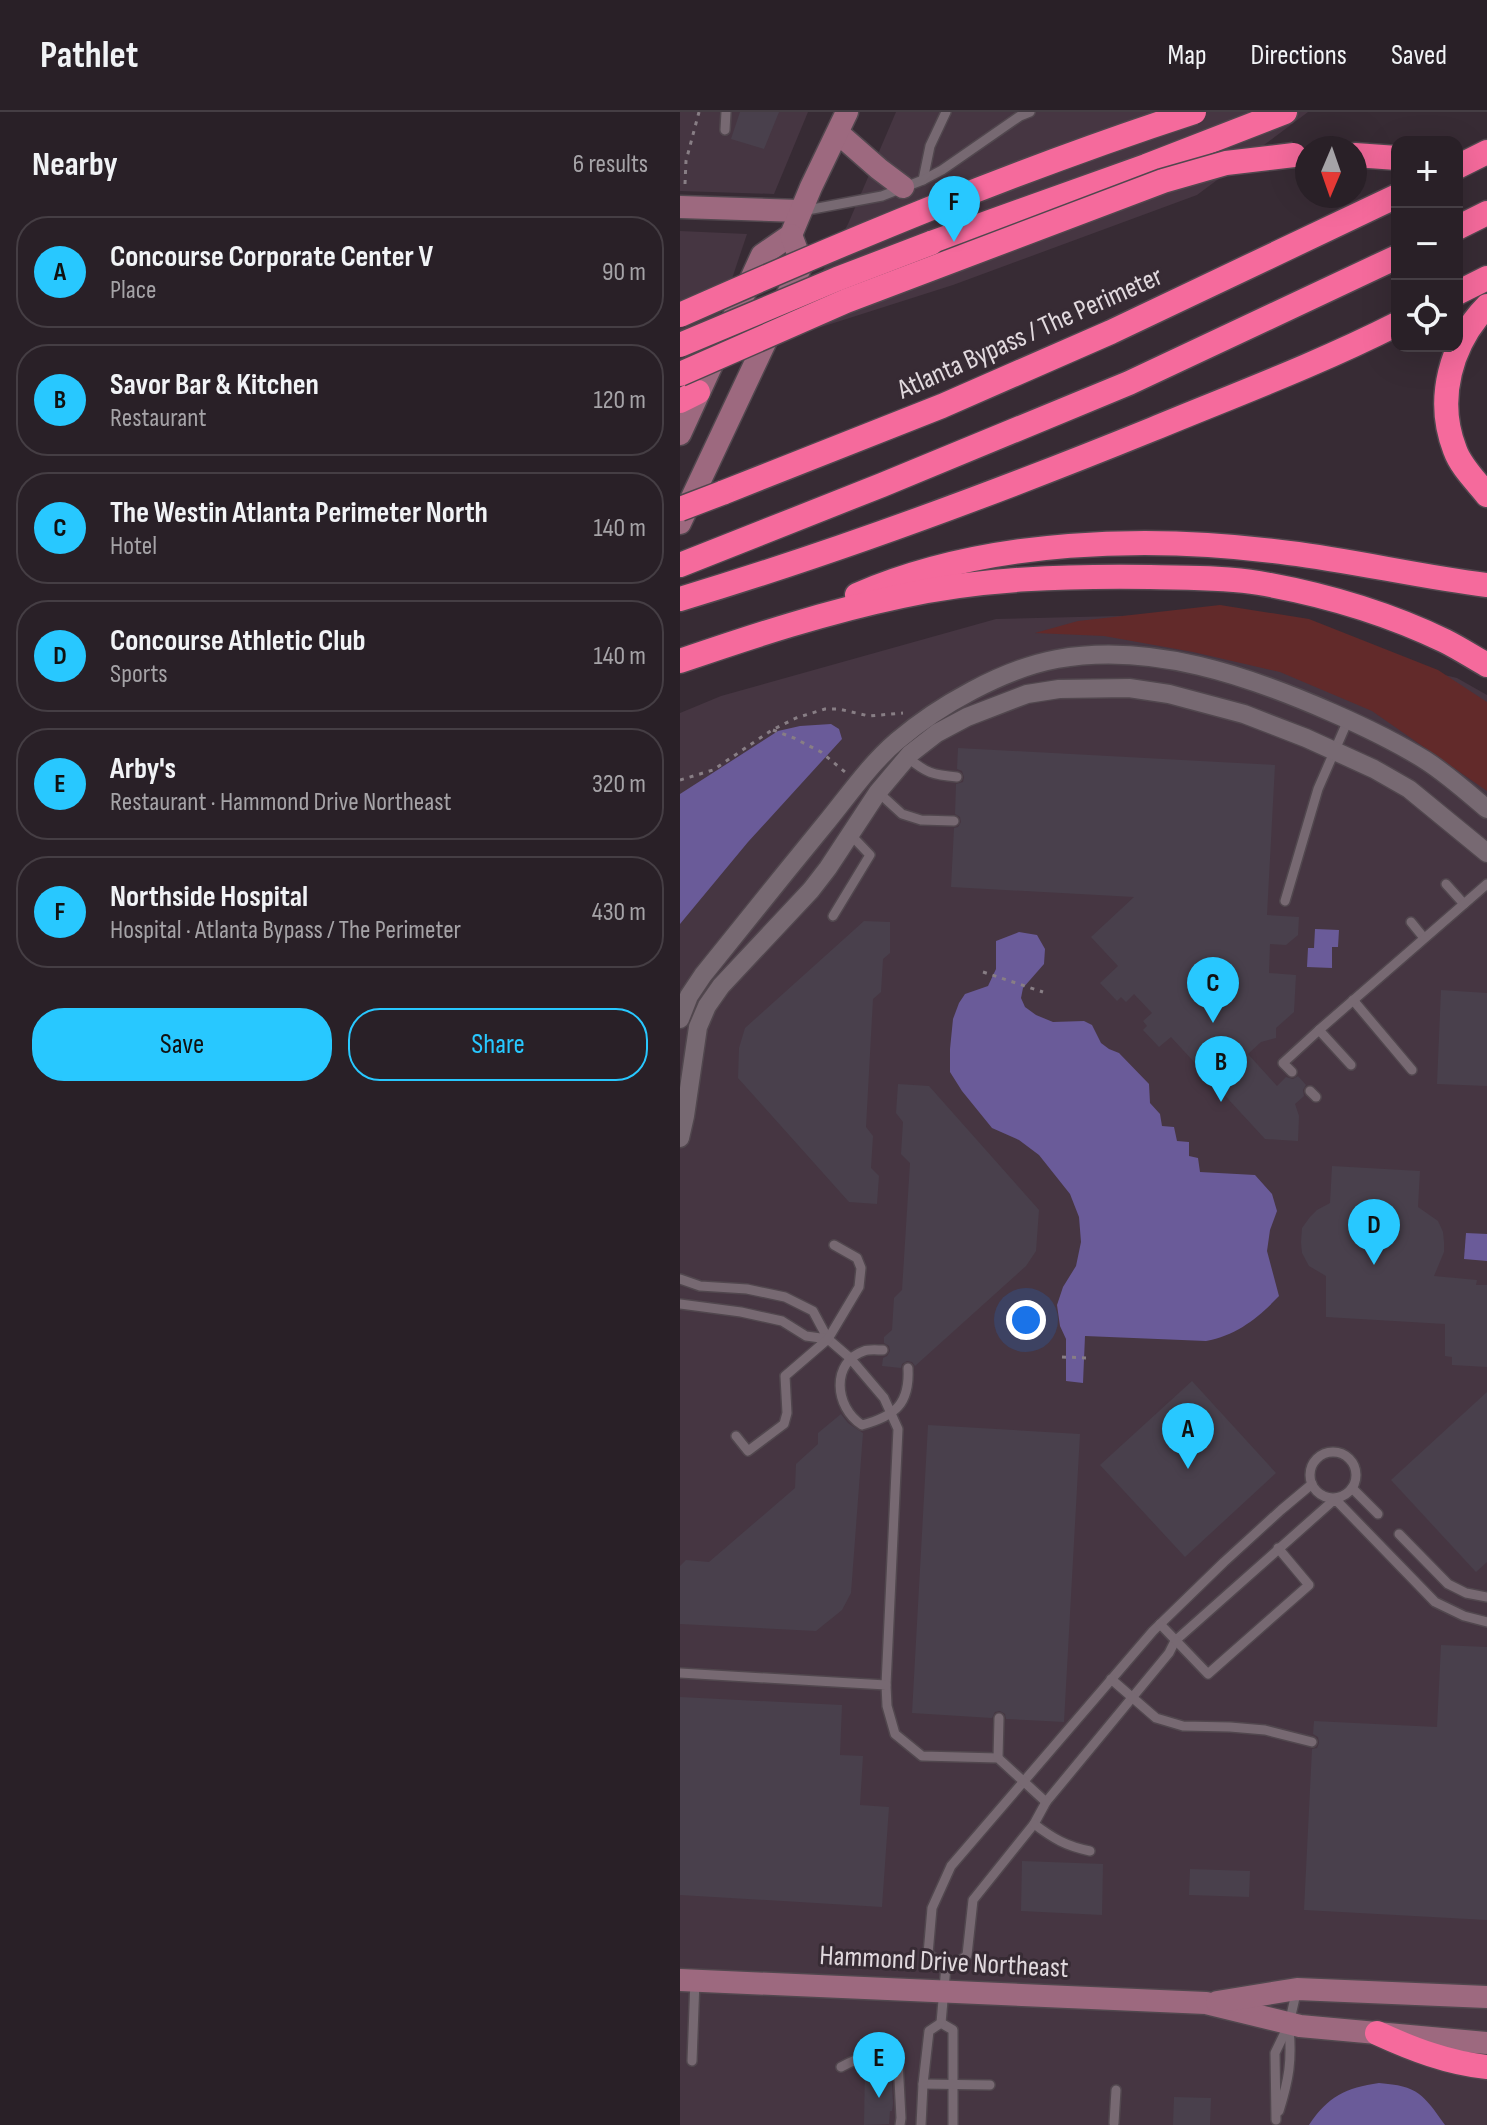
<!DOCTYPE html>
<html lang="en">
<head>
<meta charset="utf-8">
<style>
	body { margin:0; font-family:"Sofia Sans Condensed",sans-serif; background:#31282f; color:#f1f3f6 }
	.controls { position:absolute; right:24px; top:24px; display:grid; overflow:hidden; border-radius:16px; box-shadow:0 8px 32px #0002 }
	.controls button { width:72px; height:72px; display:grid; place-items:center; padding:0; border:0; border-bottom:2px solid #453e44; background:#292027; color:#f1f3f6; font:40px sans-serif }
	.compass { position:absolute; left:615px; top:24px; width:72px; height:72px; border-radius:50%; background:#292027; box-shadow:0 8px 32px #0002; rotate:182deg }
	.you { position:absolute; left:346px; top:1208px; width:28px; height:28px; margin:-20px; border:6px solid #fff; border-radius:50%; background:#1a73e8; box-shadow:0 0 0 12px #1a73e833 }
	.badge { display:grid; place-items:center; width:52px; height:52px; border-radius:50%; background:#28c8ff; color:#111; font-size:26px; font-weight:700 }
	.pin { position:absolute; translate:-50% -66px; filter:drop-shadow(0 2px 4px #0008) }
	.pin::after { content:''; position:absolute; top:42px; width:28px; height:24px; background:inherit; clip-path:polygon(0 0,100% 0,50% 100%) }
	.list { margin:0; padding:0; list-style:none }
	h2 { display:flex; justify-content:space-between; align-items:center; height:104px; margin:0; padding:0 32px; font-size:34px }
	h2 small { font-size:26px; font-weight:400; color:#a5a3a7 }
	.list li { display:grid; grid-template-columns:52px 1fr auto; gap:24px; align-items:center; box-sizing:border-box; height:112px; margin:0 16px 16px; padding:0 16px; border:2px solid #453e44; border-radius:32px }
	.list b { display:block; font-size:30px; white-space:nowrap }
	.list p { margin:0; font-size:26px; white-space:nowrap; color:#a5a3a7 }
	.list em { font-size:26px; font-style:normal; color:#a5a3a7 }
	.actions { display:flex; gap:16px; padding:24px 32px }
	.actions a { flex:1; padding:18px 0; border:2px solid #28c8ff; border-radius:32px; text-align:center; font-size:28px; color:#28c8ff }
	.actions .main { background:#28c8ff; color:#111 }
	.icon { flex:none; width:44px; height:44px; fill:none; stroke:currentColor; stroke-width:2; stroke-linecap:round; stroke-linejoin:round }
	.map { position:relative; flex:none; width:807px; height:2013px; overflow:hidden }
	header { display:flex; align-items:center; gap:48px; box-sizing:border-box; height:112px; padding:0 40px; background:#292027; border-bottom:2px solid #453e44 }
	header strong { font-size:38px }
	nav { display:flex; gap:44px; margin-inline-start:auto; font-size:28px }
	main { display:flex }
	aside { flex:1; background:#292027 }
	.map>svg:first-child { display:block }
</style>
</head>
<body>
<header>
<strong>Pathlet</strong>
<nav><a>Map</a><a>Directions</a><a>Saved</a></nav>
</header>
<main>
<aside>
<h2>Nearby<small>6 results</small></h2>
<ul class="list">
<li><span class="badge">A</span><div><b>Concourse Corporate Center V</b><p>Place</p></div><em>90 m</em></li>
<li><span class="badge">B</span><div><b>Savor Bar &amp; Kitchen</b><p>Restaurant</p></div><em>120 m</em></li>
<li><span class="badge">C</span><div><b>The Westin Atlanta Perimeter North</b><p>Hotel</p></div><em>140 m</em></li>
<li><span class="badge">D</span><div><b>Concourse Athletic Club</b><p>Sports</p></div><em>140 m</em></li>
<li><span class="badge">E</span><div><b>Arby's</b><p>Restaurant · Hammond Drive Northeast</p></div><em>320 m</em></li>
<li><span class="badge">F</span><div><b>Northside Hospital</b><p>Hospital · Atlanta Bypass / The Perimeter</p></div><em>430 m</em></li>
</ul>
<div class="actions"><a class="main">Save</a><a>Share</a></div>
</aside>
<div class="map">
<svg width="807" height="2013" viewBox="0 0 807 2013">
	<rect width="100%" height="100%" fill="#372b34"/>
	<g fill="#463642">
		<polygon points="0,0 128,0 94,82 0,79"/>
		<polygon points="216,0 628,0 517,83 273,173 113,224 130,182 168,112"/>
		<polygon points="0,119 67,122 26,244 0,254"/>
		<polygon points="479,503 718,552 777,566 807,583 807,2013 0,2013 0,601 41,584 316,507"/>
	</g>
	<polygon fill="#622a2a" points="540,493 629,507 758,558 807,590 807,679 692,599 600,560 513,540 424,524 355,521 398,509"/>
	<g fill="#6a5b99">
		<polygon points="151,612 159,617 162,627 68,730 0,812 0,682 98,619 120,614"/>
		<polygon points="635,817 659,818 658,835 652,835 652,856 627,855 628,836 634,836"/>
		<path d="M339 820 357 823 365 837 364 852 343 876 341 886 345 895 356 903 373 910 404 909 412 913 421 931 429 937 439 941 469 972 470 991 480 1002 482 1014 494 1015 497 1029 509 1030V1044L518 1046 520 1060 575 1063 592 1082 597 1099 590 1118 587 1139 599 1184C578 1206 557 1223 526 1229L405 1224 403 1271 386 1269V1227L380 1214 377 1193 383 1175 396 1154 401 1130 399 1105 390 1082 359 1043 339 1028 312 1016 282 979 270 960V937L273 907 279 891 285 882 308 874 316 857V829Z"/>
		<polygon points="786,1121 807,1122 807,1149 784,1147"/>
		<path d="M699 1971C738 1974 743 1982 765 2013H629C648 1984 666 1976 699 1971Z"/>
	</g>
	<g fill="#49404c">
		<polygon points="60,0 99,0 84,37 51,27"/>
		<polygon points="278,636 595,653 587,803 619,805 618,823 606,833 590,832 589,861 616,863 614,900 596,916 596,926 581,930 568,942 597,974 606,965 613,967 618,964 626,973 623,978 624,984 615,992 619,1004 618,1029 585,1027 491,925 479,935 463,918 467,914 463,909 472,901 454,882 446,890 441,885 437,889 420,871 438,854 411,825 454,785 271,775 274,716 278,715 281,710 280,705 275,702 276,672 283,670 284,665 282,659 277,657"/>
		<polygon points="184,809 210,810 210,841 203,847 201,880 193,887 186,1015 193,1024 191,1056 199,1064 197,1092 169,1090 58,966 59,936 65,916"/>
		<polygon points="761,878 807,881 807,974 757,972"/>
		<polygon points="218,972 249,974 359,1098 356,1139 346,1154 235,1254 232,1250 227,1249 222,1252 221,1256 202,1254 203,1246 207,1244 210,1239 209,1234 204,1231 204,1225 212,1218 214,1186 222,1178 230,1051 221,1042 223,1010 216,1001"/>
		<polygon points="652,1054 740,1059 738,1095 758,1109 763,1120 764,1130 764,1140 754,1164 797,1168 796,1173 807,1173 807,1255 772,1253 772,1245 765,1244 765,1212 646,1205 646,1164 629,1154 622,1141 621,1130 622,1116 630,1105 637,1098 650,1091"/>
		<polygon points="512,1269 596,1361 505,1445 420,1353"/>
		<polygon points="807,1280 807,1450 796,1460 711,1368"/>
		<polygon points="161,1302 168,1311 183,1321 171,1481 162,1498 136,1519 0,1512 0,1454 6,1448 29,1450 115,1376 116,1352 138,1332 138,1321"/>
		<polygon points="248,1313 400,1322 384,1610 326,1607 325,1602 320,1599 315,1600 312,1606 232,1601"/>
		<polygon points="761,1533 807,1535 807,1808 624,1798 632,1637 637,1636 639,1631 638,1625 633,1622 634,1609 757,1615"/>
		<polygon points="0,1585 162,1593 160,1643 183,1644 180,1693 209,1695 202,1795 0,1783"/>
		<polygon points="342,1749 423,1752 422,1803 341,1799"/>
		<polygon points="510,1757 570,1759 569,1785 509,1783"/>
		<polygon points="190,1952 211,1954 213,1992 212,1999 210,1999 209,2012 184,2013 185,1953"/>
		<polygon points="494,1985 531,1986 530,2013 493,2013"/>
	</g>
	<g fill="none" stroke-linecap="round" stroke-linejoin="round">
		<defs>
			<g id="service">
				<polyline points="45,18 46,0"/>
				<polyline points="243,68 250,34 266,0"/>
				<polyline points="122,99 202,84 243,68 262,58 340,4 350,0"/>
				<path d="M227 645C246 661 253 663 277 665"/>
				<polyline points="198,680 222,702 241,708 274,709"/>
				<polyline points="766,772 784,792"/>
				<polyline points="605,789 638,677 668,608"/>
				<polyline points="153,804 190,743 170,722"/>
				<polyline points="731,810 744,826"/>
				<polyline points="673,888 732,958"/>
				<polyline points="639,918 807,772"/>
				<polyline points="612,960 603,951 639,918 671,953"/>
				<polyline points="630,979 636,985"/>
				<polyline points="0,1167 20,1174 67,1177 105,1185 133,1199 148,1227 170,1246 204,1286 218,1317 206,1573"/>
				<polyline points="0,1192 61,1200 102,1209 126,1224 148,1227"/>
				<path d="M203 1238C197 1238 189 1237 184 1239 151 1250 154 1295 182 1313 215 1304 230 1292 228 1256"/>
				<polyline points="56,1324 68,1339 104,1312 107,1301 105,1264 148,1227 179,1175 181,1156 177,1146 154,1133"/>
				<circle cx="653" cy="1363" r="23"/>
				<polyline points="632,1372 601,1398 544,1450 473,1519 271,1754 252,1796 248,1842 266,1854 281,1848 287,1843 293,1788 354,1712 366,1690 489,1541 495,1529 655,1387 755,1490 784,1504 807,1510"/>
				<polyline points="672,1376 698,1402"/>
				<polyline points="719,1422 768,1472 786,1481 807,1485"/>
				<polyline points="480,1512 528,1562 629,1473 598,1436"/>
				<polyline points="0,1561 206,1573 207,1594 215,1622 242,1644 318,1646 366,1690"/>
				<polyline points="431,1567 476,1606 503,1614 550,1615 585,1618 632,1630"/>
				<polyline points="318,1646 319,1606"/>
				<path d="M354 1712C374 1727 386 1734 410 1739"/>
				<polyline points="261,1911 273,1918 273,2013"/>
				<polyline points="261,1911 266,1854"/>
				<polyline points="12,1949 15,1868"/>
				<path d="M161 1955C181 1944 196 1940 218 1949L221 2006 220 2013"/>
				<polyline points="243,1972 310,1973"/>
				<path d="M599 1999C609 1967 612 1949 609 1915"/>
				<polyline points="596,2008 595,1941 609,1912 617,1877"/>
				<polyline points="434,2011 436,1978"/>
				<polyline points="241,2013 243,1972 249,1919 261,1911"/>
			</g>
			<g id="minor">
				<path d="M0 907 9 884 23 863C64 812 104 762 145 712 168 684 189 653 217 629 258 594 323 557 377 547 471 530 569 564 653 601 685 615 716 630 745 648 767 662 787 680 807 697"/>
				<polyline points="0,1026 5,1004 18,915 27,894 41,874 131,778 148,756 198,680 230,642 257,621 287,605 347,582 379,577 449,576 489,582 564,602 626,626 694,657 729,677 807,741"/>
			</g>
			<g id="secondary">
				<polyline points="158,21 199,57 223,75"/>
				<polyline points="0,95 120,99"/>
				<polyline points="0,322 82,143 111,123 131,75 167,0"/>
				<polyline points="0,411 122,152 111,123"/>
				<polyline points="0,1868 526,1891 620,1914 807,1931"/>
				<polyline points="537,1890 617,1877 807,1885"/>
			</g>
			<g id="motorway">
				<polyline points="675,43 717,46"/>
				<polyline points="777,55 807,40"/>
				<polyline points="777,116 807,101"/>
				<polyline points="251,131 466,54 605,0"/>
				<polyline points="777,181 807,166"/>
				<path d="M807 194C771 231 755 287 775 338 781 355 796 369 807 383"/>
				<polyline points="0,289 18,280"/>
				<polyline points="42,381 262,294 431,220 717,84"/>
				<polyline points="0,453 202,373 449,271 717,145"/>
				<path d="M177 483C306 427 470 422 609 441 675 449 740 465 807 473"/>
				<path d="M0 487C160 439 318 380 473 317 555 283 638 252 717 212"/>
				<path d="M0 549C73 524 146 500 222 484 303 466 387 464 470 465 506 466 544 465 579 471 642 482 707 501 765 529 779 536 793 545 807 553"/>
				<path d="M697 1921C732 1937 768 1951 807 1955"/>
			</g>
		</defs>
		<use href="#service" stroke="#51474e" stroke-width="12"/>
		<use href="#minor" stroke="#51474e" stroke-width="21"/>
		<use href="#secondary" stroke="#51474e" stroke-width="25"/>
		<use href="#motorway" stroke="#51474e" stroke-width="27"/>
		<g stroke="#887e85" stroke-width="3" stroke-dasharray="4 6" stroke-linecap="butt">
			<polyline points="5,72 6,49 19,0"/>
			<polyline points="93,618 114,626 141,640 165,660"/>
			<polyline points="0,668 33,658 92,618 116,606 145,597 159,597 189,604 223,601"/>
			<polyline points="303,860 363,880"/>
			<polyline points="382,1245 409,1246"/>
		</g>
		<use href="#service" stroke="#776972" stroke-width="9"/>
		<use href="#minor" stroke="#776972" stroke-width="18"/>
		<use href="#secondary" stroke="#9d697f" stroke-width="22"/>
		<use href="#motorway" stroke="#f56a9c" stroke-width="24"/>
		<defs>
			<g id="motorway-bridge">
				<path d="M0 203C169 128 339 57 514 0"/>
				<polyline points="0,233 157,167 251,131"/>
				<polyline points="0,262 166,189 483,69 546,51 614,43"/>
				<polyline points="0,397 42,381"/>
			</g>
		</defs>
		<use href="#motorway-bridge" stroke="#51474e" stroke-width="27" stroke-linecap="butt"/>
		<use href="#motorway-bridge" stroke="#f56a9c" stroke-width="24"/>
	</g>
	<g text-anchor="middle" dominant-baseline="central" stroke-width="6" stroke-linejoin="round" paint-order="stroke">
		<g font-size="28" fill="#e1d9de" stroke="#372b34">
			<text transform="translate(350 221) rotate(-24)">Atlanta Bypass / The Perimeter</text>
			<text transform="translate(264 1850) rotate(3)">Hammond Drive Northeast</text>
		</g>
	</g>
</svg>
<div class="controls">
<button>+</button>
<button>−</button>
<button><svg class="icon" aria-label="locate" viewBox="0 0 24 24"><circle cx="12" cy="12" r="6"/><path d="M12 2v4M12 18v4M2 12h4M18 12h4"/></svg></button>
</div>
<svg class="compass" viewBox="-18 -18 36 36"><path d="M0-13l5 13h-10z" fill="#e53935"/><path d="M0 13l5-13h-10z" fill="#a5a3a7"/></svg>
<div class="you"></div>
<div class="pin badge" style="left:508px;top:1357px">A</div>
<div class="pin badge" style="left:541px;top:990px">B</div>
<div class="pin badge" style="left:533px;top:911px">C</div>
<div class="pin badge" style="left:694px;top:1153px">D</div>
<div class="pin badge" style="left:199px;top:1986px">E</div>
<div class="pin badge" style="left:274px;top:130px">F</div>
</div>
</main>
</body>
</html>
